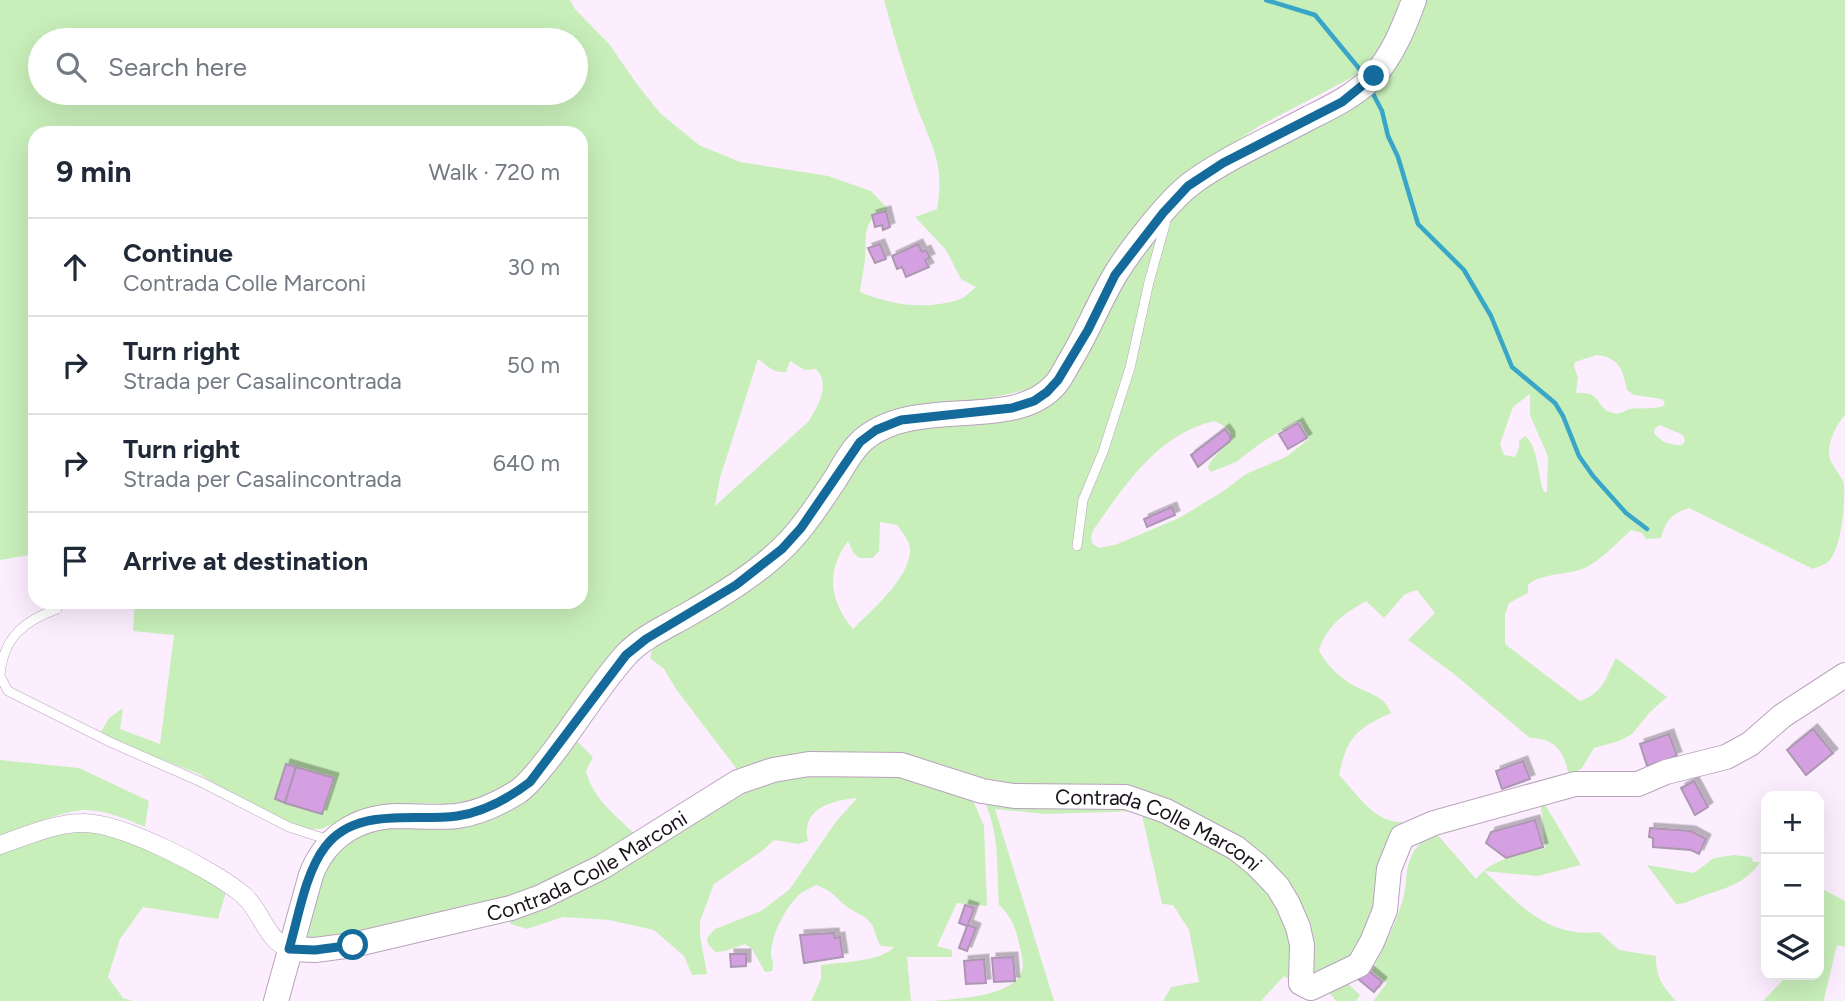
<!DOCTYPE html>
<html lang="en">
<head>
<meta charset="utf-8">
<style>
	body { margin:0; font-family:Figtree,sans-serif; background:#f2f2f3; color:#1f2937 }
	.controls { position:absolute; right:21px; bottom:21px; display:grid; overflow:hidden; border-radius:14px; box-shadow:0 7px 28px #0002 }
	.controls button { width:63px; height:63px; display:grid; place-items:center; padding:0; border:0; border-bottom:2px solid #e0e1e3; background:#fff; color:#1f2937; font:35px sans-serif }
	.stop { position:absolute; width:21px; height:21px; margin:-16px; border:5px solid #146b9b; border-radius:50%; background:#fff }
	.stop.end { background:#146b9b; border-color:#fff; box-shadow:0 2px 7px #0008 }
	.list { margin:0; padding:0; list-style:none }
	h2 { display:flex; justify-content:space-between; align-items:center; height:91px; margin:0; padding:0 28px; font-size:30px }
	h2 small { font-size:23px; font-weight:400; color:#747a83 }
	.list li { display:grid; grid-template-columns:46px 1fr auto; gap:21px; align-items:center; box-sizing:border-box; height:98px; padding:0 28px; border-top:2px solid #e0e1e3 }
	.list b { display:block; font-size:26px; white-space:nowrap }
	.list p { margin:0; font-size:23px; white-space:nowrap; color:#747a83 }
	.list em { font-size:23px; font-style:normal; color:#747a83 }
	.icon { flex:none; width:38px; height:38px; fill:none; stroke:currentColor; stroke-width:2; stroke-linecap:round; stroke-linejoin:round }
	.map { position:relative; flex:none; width:1845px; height:1001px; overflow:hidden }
	.search { position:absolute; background:#fff; box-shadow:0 7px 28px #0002; left:28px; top:28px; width:560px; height:77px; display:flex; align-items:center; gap:18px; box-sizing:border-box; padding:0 24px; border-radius:38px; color:#747a83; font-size:26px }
	.panel { position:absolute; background:#fff; box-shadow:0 7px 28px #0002; left:28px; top:126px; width:560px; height:483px; border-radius:21px }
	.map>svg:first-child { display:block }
</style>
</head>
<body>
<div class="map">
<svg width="1845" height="1001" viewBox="0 0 1845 1001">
	<defs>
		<filter id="shadow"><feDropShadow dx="4.5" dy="-4.5" stdDeviation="0" flood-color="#0004"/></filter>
	</defs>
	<rect width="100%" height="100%" fill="#fceefe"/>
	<g fill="#c8efba" fill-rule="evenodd">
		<path d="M0 0H570L575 9 610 45 636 83 660 113 699 145 740 162 828 176 871 191 888 209C861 219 867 235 865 259 864 270 861 281 860 292 891 305 925 310 958 300 965 298 971 291 976 287L961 279 946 250 915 217 937 209C946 161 929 142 914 99 903 67 893 33 884 0H1400L1390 31 1377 53 1353 77 1259 126 1179 181 1053 375 1030 389 964 404 902 410 766 550 732 579 647 630 539 765 494 797 453 805 429 803 358 813 321 829H303L250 805 199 774 130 747 101 732 109 718 123 708 120 729 160 744 174 635 133 631 135 602H581V133H35V554L0 560ZM40 40H576V93H40ZM758 359C768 366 772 373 786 372L790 361 805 370 816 369C831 385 818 406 808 422L715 506 720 478Z"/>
		<path d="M1423 0H1845V415C1836 425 1828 442 1829 455 1830 465 1841 474 1844 484 1845 502 1842 549 1828 562 1824 565 1817 567 1813 569L1689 508C1671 514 1666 520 1661 538L1646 539 1642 533 1631 530C1617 543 1603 558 1587 567 1568 576 1542 572 1528 585V593L1509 603 1505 614V644L1580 701C1605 691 1604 680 1616 658L1667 697 1651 711 1632 734 1619 741 1594 748 1582 768 1575 773 1568 772C1563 749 1553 738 1530 738L1454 674 1408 640 1435 613 1417 590 1405 594 1384 618 1366 601C1345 613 1325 627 1319 651 1328 666 1337 675 1351 684 1367 694 1384 694 1391 713 1356 729 1347 737 1339 775 1362 799 1377 829 1415 821L1357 954 1311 978 1306 941 1225 833 1031 787 954 774 742 776 676 689 664 669 650 658 652 650 695 619 860 454 888 433 1026 412 1122 279 1193 191 1346 108ZM1596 355C1619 357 1623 370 1627 390L1634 395 1662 399 1665 403 1663 406C1652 410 1641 407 1629 409 1623 411 1620 415 1613 413 1594 408 1603 390 1576 393L1578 377 1574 367 1575 362ZM1530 394V415L1548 457 1547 492H1544C1537 475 1539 447 1525 436L1519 441V448L1515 457 1504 455 1500 444 1513 407ZM1214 421C1253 437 1213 449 1208 468L1211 472 1236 462 1261 443 1295 422H1301L1309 439 1286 457 1246 474 1222 492 1179 518 1115 545 1099 548 1092 543 1091 537 1094 529C1126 484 1157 435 1214 421ZM1660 425 1683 435 1685 441 1682 445C1670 445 1662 443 1654 433L1655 428ZM880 522 897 525C902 532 909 540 910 549 911 577 871 611 853 629 830 601 825 572 848 541L853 552 859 558H873L879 551Z"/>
		<path d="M575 739 593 757 586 771C593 800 619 818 640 839L534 896 301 943 312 892 342 842 377 825 459 818Z"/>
		<path d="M0 760 79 768 149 801 145 827C127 819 103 809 82 810 54 813 26 828 0 838Z"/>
		<path d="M858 769 968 789 984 826 987 906 957 903 937 946 952 950V957H907L911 1001H811L821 979V965C841 962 880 962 894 947L881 946C876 939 876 932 872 925 867 916 856 913 849 908 835 899 836 892 816 885 812 888 805 890 801 893 786 906 771 935 771 955 772 962 775 963 772 971L765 972 752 949 745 944 725 951 715 952 708 944 707 938 715 929 761 911 789 890 835 823 857 798C832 800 800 809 808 841L799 844 774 840 762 851 714 884 700 921V936L707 974 692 975 684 956 654 930 609 920 563 917 527 929 511 924 505 913 754 784Z"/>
		<path d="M980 793 1114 799 1196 833 1271 884 1294 931 1293 982 1284 976 1261 1001H1163L1171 987 1199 982 1189 930 1173 905 1162 904 1141 811 1045 814 995 809 1054 1001H931C953 999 1014 997 1022 971 1024 963 1021 951 1019 944 1016 928 1011 916 999 905 996 863 1001 831 980 793Z"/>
		<path d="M1540 796 1581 865 1538 876 1484 871C1520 904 1546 938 1599 932L1619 950 1656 956C1656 977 1662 986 1676 1001H1373L1387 983 1372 971C1383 947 1396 924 1403 899 1407 884 1405 869 1412 855 1417 844 1426 838 1436 833L1476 879C1492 858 1520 855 1545 848Z"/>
		<polygon points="82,826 143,841 227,889 218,919 143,907 120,939 108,977 123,998 133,1001 0,1001 0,849"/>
		<path d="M1734 855 1751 857 1753 862H1760C1745 885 1722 889 1697 898 1689 901 1684 904 1676 904L1647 865 1694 873 1714 858Z"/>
		<polygon points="1819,890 1824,890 1845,901 1845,947 1837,945 1824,999 1825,1001 1763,1001 1788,975 1819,975"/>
		<polygon points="1343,979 1360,995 1356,1001 1336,1001 1327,990"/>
	</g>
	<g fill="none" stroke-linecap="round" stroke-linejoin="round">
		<g stroke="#39a6c8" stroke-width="4.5">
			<polyline points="1266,0 1315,15 1362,72"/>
			<polyline points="1371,90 1382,111 1388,136 1398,157 1418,224 1464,270 1491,316 1512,367 1555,403 1563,416 1579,456 1593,476 1626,513 1647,529"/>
		</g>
	</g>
	<g fill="#d5a0e2" stroke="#ac97b1" stroke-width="2" filter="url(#shadow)">
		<polygon points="886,211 890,227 883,230 882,225 875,227 872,215"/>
		<polygon points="880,244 886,259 875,263 868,248"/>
		<polygon points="918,244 922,252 926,250 930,258 925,260 929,267 906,277 902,267 897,269 892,256"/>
		<polygon points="1298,423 1307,438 1288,449 1279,434"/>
		<polygon points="1225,429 1230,436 1230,441 1198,467 1191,455"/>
		<polygon points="1172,507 1175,515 1147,527 1144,519"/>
		<polygon points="1813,729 1833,753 1806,775 1787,750"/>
		<polygon points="1669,734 1677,756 1647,766 1640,744"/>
		<polygon points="1523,761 1530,779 1502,789 1496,771"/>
		<polygon points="286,764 296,767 285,803 275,799"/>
		<polygon points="296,767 334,778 322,814 285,803"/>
		<polygon points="1694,781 1708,807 1695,815 1681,788"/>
		<polygon points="1535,820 1543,847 1506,858 1486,843 1491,832"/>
		<polygon points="1650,828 1691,831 1706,839 1699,854 1691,850 1653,847 1653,838 1649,837"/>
		<polygon points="965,905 974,908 968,925 976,928 967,951 959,948 967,926 959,923"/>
		<polygon points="834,933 835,938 840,937 843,957 804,963 800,935"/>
		<polygon points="730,954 746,954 746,966 731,967"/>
		<polygon points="1013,957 1015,981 994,982 992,958"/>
		<polygon points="984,959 986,983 966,984 964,961"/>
		<polygon points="1362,965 1382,982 1374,992 1353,975"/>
	</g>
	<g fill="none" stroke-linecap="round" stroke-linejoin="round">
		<defs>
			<g id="lane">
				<polyline points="1077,546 1083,500 1103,452 1130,368 1149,282 1166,221"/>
				<path d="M0 674C4 637 24 621 57 609"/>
				<polyline points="0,676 8,691 110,742 201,782 289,827 329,840"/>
			</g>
			<path id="street" d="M0 845C26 836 55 823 82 823 121 822 212 869 242 894 262 910 264 938 289 949"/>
			<g id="secondary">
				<path id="s1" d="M289 949 315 950 353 945 511 908 541 897 602 867 738 782 773 770 809 764 901 765 982 791 1014 796 1126 797 1166 811 1236 848 1257 865 1278 887 1288 904 1298 927 1302 945 1301 983 1311 988 1359 965 1372 942 1385 910 1389 869 1402 837 1434 823 1575 784H1638L1666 772 1726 757 1750 744 1782 716 1845 675"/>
				<path d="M276 1001 311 875C325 838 356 817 397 816 417 816 437 818 457 816 479 813 500 803 519 791 531 782 539 770 549 758 575 725 597 688 625 656 641 638 666 627 687 615 717 598 747 580 773 557 798 536 816 508 834 481 843 467 851 450 864 439 917 395 1011 432 1054 386 1061 379 1065 369 1070 361 1087 333 1099 302 1115 275 1130 250 1169 200 1192 183 1228 157 1270 139 1309 118 1331 107 1354 96 1372 78 1392 57 1404 27 1414 0"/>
			</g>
		</defs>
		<use href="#lane" stroke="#b9a3bc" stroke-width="10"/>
		<use href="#street" stroke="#b9a3bc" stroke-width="19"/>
		<use href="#secondary" stroke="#b9a3bc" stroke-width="26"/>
		<use href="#lane" stroke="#fff" stroke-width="9"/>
		<use href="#street" stroke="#fff" stroke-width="18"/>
		<use href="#secondary" stroke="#fff" stroke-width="24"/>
	</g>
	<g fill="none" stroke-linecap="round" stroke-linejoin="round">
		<path stroke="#146b9b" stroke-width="9" d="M353 945 315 950 289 949C298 919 305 873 325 847 356 806 413 822 457 816 483 812 509 798 530 782L626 655 646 639 736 585 782 549 801 528 860 442 876 430 901 420 1012 408 1034 401 1047 392 1058 380 1088 330 1115 275 1163 213 1188 186 1223 163 1342 102 1374 76"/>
	</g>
	<g text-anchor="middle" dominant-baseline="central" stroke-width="5" stroke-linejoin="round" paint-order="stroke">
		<g font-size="21" fill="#1a121b" stroke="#fff">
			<text stroke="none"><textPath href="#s1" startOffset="922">Contrada Colle Marconi</textPath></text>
			<text stroke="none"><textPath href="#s1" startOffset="313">Contrada Colle Marconi</textPath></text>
		</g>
	</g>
</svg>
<div class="controls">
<button>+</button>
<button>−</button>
<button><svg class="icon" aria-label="layers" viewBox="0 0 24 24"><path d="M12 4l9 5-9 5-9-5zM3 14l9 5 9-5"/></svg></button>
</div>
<div class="stop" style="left:353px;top:945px"></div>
<div class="stop end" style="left:1374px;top:76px"></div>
<div class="search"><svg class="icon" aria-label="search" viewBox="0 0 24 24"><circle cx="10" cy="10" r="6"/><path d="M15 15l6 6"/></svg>Search here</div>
<section class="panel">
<h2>9 min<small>Walk · 720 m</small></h2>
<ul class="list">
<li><svg class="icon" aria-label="ahead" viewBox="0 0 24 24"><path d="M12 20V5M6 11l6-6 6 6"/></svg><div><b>Continue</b><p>Contrada Colle Marconi</p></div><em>30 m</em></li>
<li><svg class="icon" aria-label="right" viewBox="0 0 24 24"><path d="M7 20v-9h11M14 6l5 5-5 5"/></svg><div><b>Turn right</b><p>Strada per Casalincontrada</p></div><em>50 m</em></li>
<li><svg class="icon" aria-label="right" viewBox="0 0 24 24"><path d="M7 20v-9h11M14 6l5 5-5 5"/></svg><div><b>Turn right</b><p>Strada per Casalincontrada</p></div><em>640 m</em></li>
<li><svg class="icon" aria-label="arrive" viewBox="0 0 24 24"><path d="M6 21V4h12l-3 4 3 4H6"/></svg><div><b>Arrive at destination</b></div></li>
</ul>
</section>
</div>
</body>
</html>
